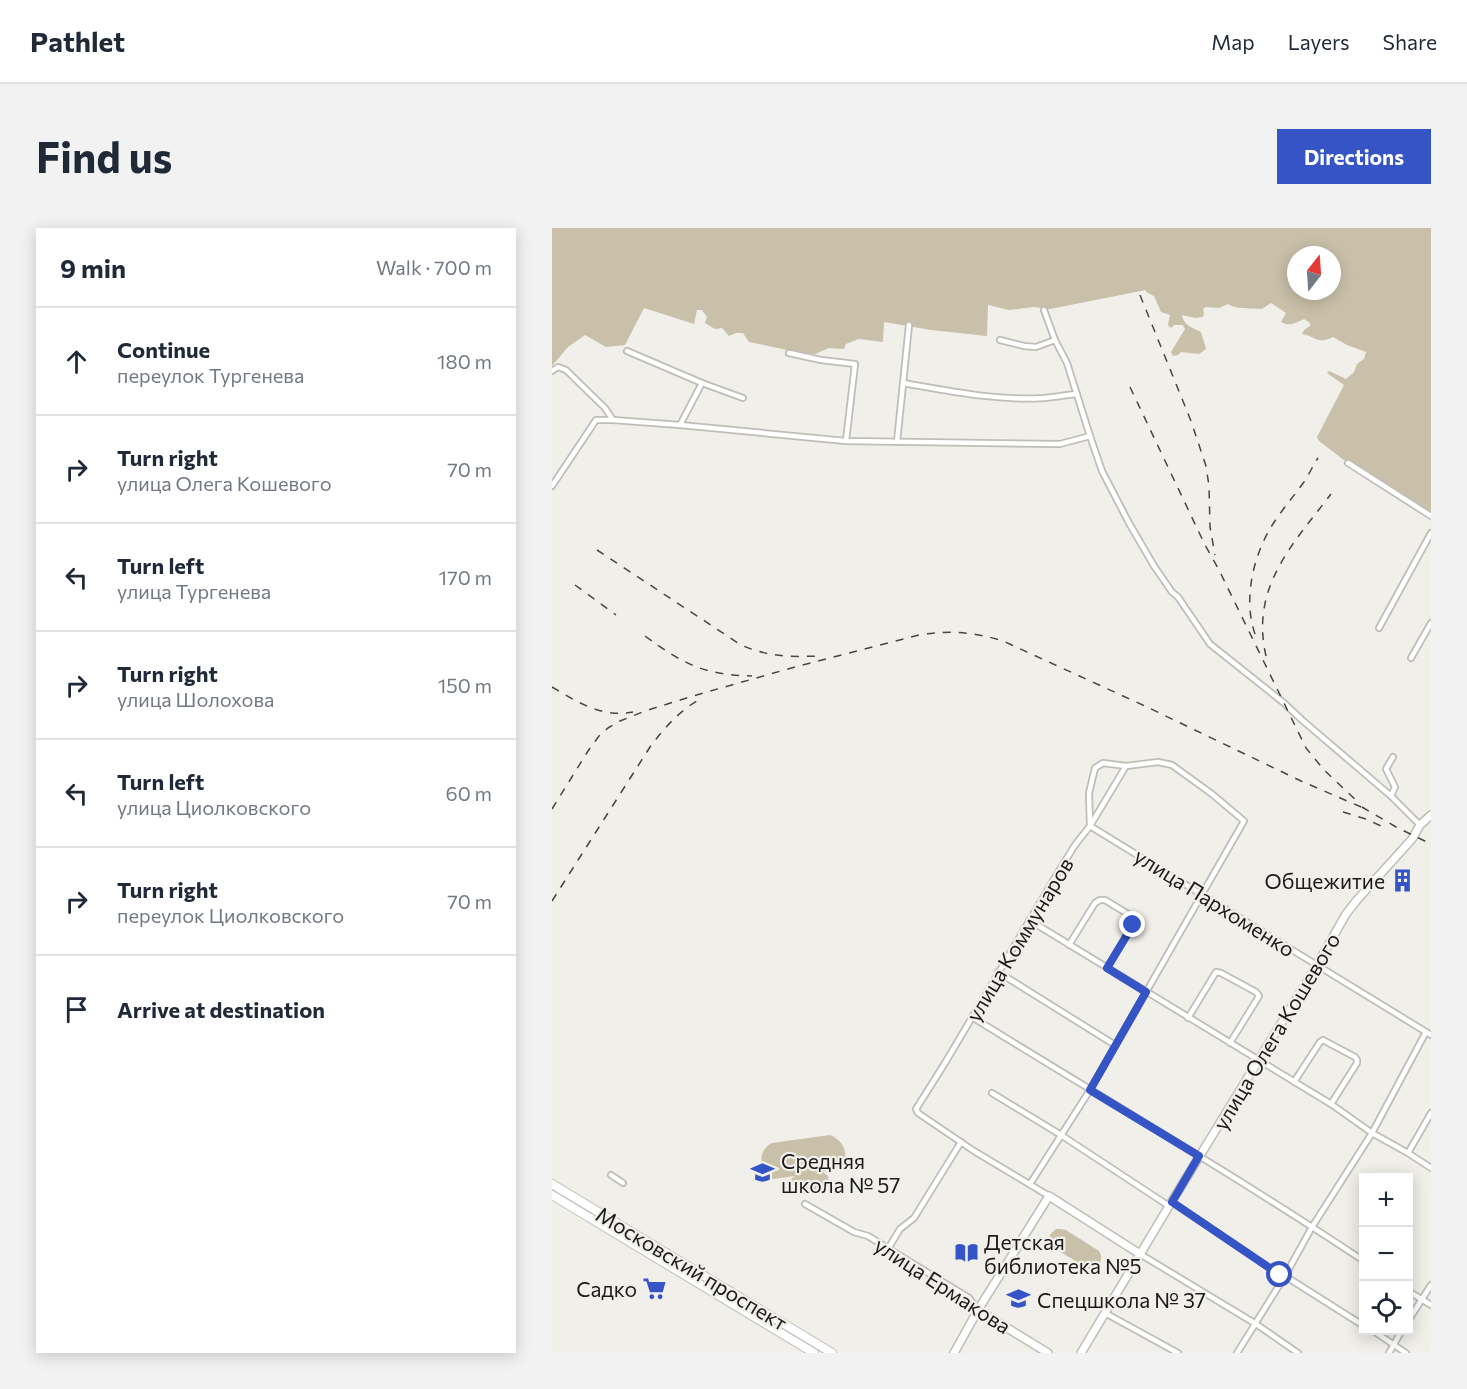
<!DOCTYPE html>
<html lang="en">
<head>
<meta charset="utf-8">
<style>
	body { margin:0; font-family:Commissioner,sans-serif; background:#f2f2f3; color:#1f2937 }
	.controls { position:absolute; right:18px; bottom:18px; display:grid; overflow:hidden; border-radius:0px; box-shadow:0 3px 15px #0003 }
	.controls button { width:54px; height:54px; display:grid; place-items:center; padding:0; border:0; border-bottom:2px solid #e0e1e3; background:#fff; color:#1f2937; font:30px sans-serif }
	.compass { position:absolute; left:735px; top:18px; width:54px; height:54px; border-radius:50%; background:#fff; box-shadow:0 3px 15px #0003; rotate:17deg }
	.stop { position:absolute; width:18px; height:18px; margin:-14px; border:4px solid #3555c6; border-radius:50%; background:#fff }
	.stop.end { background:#3555c6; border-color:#fff; box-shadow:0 2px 6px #0008 }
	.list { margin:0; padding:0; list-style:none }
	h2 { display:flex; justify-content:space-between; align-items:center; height:78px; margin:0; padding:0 24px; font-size:26px }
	h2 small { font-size:20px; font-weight:400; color:#747a83 }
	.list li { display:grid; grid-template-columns:39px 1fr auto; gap:18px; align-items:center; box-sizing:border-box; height:108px; padding:0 24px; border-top:2px solid #e0e1e3 }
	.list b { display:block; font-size:22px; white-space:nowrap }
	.list p { margin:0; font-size:20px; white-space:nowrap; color:#747a83 }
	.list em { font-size:20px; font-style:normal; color:#747a83 }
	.icon { flex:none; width:33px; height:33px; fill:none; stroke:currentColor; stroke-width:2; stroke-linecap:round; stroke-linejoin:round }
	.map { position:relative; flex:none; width:879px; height:1125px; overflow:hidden; border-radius:0px }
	header { display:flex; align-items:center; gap:36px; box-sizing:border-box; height:84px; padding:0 30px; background:#fff; border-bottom:2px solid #e0e1e3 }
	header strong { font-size:28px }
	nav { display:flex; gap:33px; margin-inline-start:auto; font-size:21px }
	.intro { display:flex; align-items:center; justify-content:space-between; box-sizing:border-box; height:144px; padding:0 36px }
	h1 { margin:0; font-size:42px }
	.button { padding:15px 27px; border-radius:0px; background:#3555c6; color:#fff; font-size:21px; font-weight:700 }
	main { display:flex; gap:36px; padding:0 36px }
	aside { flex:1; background:#fff; border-radius:0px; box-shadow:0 3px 15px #0003 }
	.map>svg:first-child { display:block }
</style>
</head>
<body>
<header>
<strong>Pathlet</strong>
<nav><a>Map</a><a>Layers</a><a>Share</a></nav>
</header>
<div class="intro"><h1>Find us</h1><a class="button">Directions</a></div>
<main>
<aside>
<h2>9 min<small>Walk · 700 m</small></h2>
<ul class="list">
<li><svg class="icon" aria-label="ahead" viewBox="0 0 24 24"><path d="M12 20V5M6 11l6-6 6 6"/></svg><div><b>Continue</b><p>переулок Тургенева</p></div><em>180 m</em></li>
<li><svg class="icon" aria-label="right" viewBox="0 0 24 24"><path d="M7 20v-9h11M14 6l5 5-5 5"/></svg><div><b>Turn right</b><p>улица Олега Кошевого</p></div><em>70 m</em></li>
<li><svg class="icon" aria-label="left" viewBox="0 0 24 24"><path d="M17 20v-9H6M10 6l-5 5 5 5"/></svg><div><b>Turn left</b><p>улица Тургенева</p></div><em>170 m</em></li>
<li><svg class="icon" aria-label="right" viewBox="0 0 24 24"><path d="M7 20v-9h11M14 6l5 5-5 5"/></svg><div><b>Turn right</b><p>улица Шолохова</p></div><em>150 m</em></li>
<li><svg class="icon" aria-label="left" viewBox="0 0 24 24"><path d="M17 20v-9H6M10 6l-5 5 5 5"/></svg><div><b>Turn left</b><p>улица Циолковского</p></div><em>60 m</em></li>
<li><svg class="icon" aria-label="right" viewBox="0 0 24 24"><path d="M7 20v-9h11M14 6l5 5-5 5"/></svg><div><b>Turn right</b><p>переулок Циолковского</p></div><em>70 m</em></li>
<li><svg class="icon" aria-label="arrive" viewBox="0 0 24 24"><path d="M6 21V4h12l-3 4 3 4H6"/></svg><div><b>Arrive at destination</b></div></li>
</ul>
</aside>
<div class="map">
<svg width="879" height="1125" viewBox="0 0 879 1125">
	<rect width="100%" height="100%" fill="#f0efea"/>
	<g fill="#c9c0a9" fill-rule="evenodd">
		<path d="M0 0H879V284L831 259 805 242 767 213 765 209 792 157 775 145 777 143 794 151 802 144 805 136 812 131 814 124 795 117 781 109C766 117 763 108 750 106L752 102 758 98V95L752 91C743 95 739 99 729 94L734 85 719 75 710 81C699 80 686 82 676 76L667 80 654 79 651 81 652 85 651 89 643 90 630 87C631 97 641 100 649 104L654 121 647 126 629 124 626 127 621 128 619 124 633 101 631 97H622L619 100 616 97 618 87 609 84 602 68 594 64V62L498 81 482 79 457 82 436 77 435 108 379 102 332 94 331 114 307 111 294 116 292 121 277 120 263 126 250 125 197 114 191 105H184L177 108 170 100 163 101 153 95 155 89 150 82H145L142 96 92 80 73 117 54 119 33 107 16 119 0 138ZM744 27H780V63H744Z"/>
		<path d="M278 907C294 913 301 934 281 942 278 943 275 943 271 944L276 948 277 956 274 961C265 963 242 972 238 960 236 954 239 951 243 948L221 951 216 950C207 939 206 922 220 915Z"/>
		<path d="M504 1001H509L514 1002 547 1023C552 1031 548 1041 537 1041L500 1019C495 1012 497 1006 504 1001Z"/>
	</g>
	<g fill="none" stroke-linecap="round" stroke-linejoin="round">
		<defs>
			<g id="street">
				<polyline points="492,82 503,112 515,135 538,208 550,243 577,295 602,338 620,364 626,369 658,416 732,475 750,492 839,568 868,597"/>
				<polyline points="448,112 472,118 484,119 503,112"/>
				<polyline points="75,123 150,155 191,170"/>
				<polyline points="237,125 269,132 303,136 294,213"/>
				<polyline points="0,143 6,139 14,142 53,180 61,192"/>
				<path d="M351 155C397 163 445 173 492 170 503 169 514 167 525 166"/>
				<polyline points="128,197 150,155"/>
				<polyline points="345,214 357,97"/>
				<polyline points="796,235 879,288"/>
				<polyline points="0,258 44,192 61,192 128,197 294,213 508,216 538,208"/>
				<polyline points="827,400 879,305"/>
				<polyline points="859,430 879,395"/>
				<polyline points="574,538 538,598 879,807"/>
				<polyline points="839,568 843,559 834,541 841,529"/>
				<polyline points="477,692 779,876 820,905 856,925 879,940"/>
				<polyline points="517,717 543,675 548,672 553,672 581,689 582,693 581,697 555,740"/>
				<polyline points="446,744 563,817"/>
				<path d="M420 789C551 870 684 948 812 1033"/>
				<polyline points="636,790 664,744 669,745 704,764 707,768 704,773 678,815"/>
				<polyline points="742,854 768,814 771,812 803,829 805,832 805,835 779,876"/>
				<polyline points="440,865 509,907 617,978"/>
				<polyline points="856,925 879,885"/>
				<polyline points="59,947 71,955"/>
				<polyline points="478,956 538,862 692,593 660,566 620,537 606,534 574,538 551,535 543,540 537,565 538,598 523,617 505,646 393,835 364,881 366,885 422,923 497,968"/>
				<polyline points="620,974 728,1047 733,1048 812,1098"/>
				<polyline points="253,976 302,1004 316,1008 417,1070 426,1082"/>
				<polyline points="336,1021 348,1001 362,990 409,914"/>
				<polyline points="588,1026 704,1096 746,1125"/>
				<polyline points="856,1063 879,1077"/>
				<polyline points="553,1085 626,1125"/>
				<polyline points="856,1093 879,1057"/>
				<polyline points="820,1102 854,1125"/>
				<polyline points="685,1125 733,1048 760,999 820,905 874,804"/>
				<polyline points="837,1125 850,1102"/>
			</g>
			<g id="secondary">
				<polyline points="426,1082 496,1125"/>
				<polyline points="402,1125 426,1082 497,968 588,1026"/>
				<polyline points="529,1125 617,978 765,737 794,686 805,672 860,611 868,597 879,587"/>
			</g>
			<g id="primary">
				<polyline points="0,956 280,1125"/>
				<polyline points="0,967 262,1125"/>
			</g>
		</defs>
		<use href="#street" stroke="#bfbdb9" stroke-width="8"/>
		<use href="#secondary" stroke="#bfbdb9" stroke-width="10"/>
		<use href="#primary" stroke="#bfbdb9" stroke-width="10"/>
		<use href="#street" stroke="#fff" stroke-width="4.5"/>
		<use href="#secondary" stroke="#fff" stroke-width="7"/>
		<use href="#primary" stroke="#fff" stroke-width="8"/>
		<g stroke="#474644" stroke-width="1.5" stroke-dasharray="8 8" stroke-linecap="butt">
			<polyline points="588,67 639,193 654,238 657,258 658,299 663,327"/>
			<polyline points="578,159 653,317 667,342 754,520 772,542 807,575"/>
			<path d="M45 322 189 417C217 429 237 429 267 428"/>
			<polyline points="23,357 64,387"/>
			<path d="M703 406C691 372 701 329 719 299 729 283 741 269 752 254 757 246 761 238 766 230"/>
			<path d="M93 408C131 436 152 447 200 448"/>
			<path d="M714 428C698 359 741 316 779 266"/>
			<path d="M0 459C25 474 50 490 81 484"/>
			<polyline points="810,579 844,599 879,616"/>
			<path d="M0 581 36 523 47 508 56 500 68 493 93 483 141 468 243 439 367 407C396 402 423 404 451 413L595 479 749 553 816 582"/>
			<polyline points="791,584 814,591 829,598"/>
			<path d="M0 673 98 519C113 499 128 482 150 470"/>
		</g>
	</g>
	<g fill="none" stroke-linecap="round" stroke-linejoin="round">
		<polyline stroke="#3555c6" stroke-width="8" points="581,697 555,740 594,764 538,862 647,928 620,974 728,1047"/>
	</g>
	<defs>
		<symbol id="building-bare" viewBox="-9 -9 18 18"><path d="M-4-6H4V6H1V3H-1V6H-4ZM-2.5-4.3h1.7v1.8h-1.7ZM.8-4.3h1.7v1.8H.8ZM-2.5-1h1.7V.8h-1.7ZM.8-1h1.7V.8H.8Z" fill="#3555c6" stroke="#f0efea" stroke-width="2.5" paint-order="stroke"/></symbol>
		<symbol id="school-bare" viewBox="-9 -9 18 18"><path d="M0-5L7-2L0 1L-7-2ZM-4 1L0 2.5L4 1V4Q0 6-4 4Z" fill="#3555c6" stroke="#f0efea" stroke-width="2.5" paint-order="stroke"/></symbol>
		<symbol id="library-bare" viewBox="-9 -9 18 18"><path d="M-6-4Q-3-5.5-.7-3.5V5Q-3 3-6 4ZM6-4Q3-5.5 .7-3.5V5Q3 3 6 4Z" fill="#3555c6" stroke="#f0efea" stroke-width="2.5" paint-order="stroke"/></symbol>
		<symbol id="supermarket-bare" viewBox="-9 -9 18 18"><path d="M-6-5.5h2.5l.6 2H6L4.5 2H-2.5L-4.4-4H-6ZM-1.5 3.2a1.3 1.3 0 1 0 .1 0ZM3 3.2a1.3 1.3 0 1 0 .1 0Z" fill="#3555c6" stroke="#f0efea" stroke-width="2.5" paint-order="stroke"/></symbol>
	</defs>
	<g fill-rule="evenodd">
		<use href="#building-bare" x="834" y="636" width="33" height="33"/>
		<use href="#school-bare" x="194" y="928" width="33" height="33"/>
		<use href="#library-bare" x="398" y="1008" width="33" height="33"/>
		<use href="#supermarket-bare" x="86" y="1044" width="33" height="33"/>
		<use href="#school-bare" x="450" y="1054" width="33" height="33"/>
	</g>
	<g text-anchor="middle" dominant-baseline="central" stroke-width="4.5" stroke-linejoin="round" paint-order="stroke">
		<g font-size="21" fill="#1c1b1a" stroke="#f0efea" text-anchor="start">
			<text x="833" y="652" text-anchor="end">Общежитие</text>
			<text x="229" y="932">Средняя<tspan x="229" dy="24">школа № 57</tspan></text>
			<text x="432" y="1013">Детская<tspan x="432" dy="24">библиотека №5</tspan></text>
			<text x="85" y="1060" text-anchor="end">Садко</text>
			<text x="485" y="1071">Спецшкола № 37</text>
		</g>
		<g font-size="21" fill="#1c1b1a" stroke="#f0efea">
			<text transform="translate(663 674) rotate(32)">улица Пархоменко</text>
			<text transform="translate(467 711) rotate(-59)">улица Коммунаров</text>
			<text transform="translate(724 803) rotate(-59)">улица Олега Кошевого</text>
			<text transform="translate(140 1040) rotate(31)">Московский проспект</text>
			<text transform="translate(391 1057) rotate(33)">улица Ермакова</text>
		</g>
	</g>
</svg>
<div class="controls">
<button>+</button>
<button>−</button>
<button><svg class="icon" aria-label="locate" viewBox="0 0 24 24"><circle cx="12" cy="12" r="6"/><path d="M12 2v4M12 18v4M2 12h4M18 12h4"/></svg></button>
</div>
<svg class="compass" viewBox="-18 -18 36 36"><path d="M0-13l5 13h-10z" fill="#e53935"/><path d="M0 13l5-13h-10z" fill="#747a83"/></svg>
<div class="stop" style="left:728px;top:1047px"></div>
<div class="stop end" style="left:581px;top:697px"></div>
</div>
</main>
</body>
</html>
